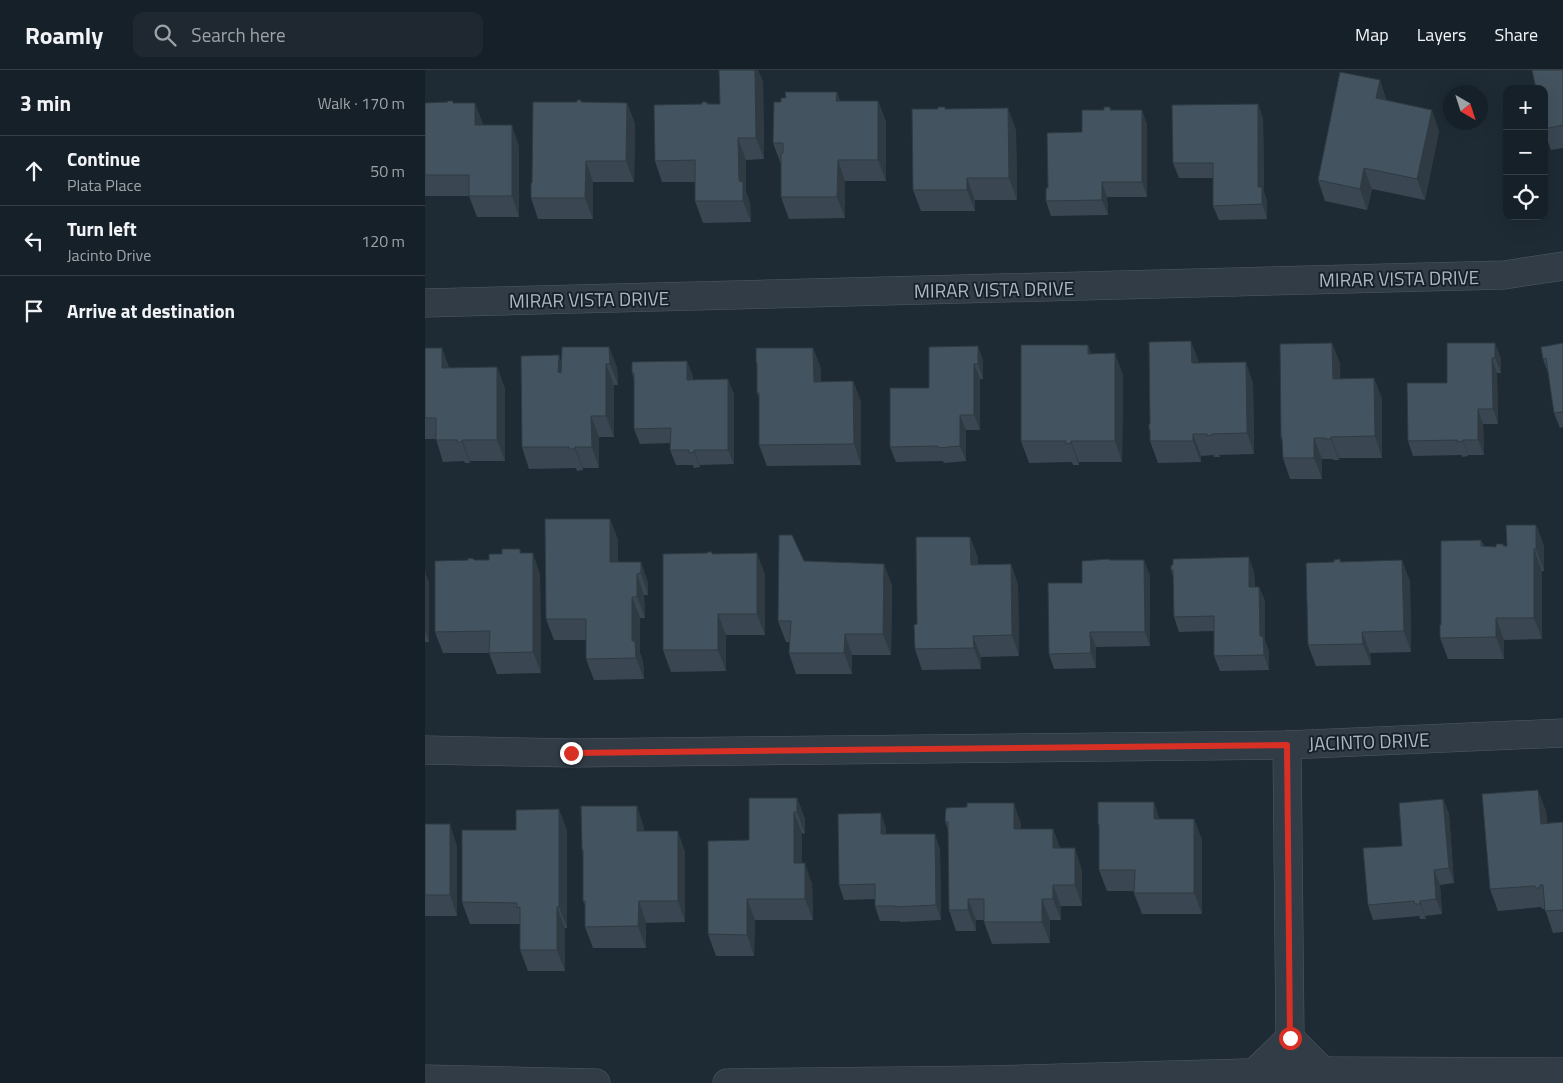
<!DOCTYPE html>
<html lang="en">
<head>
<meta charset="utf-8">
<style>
	body { margin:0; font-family:"Titillium Web",sans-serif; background:#1f2830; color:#f1f3f6 }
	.controls { position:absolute; right:15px; top:15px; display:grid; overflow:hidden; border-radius:10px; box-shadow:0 5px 20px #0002 }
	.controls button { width:45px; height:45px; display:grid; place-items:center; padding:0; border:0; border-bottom:1px solid #353e45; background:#162028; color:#f1f3f6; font:25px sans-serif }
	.compass { position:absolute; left:1018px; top:15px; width:45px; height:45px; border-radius:50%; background:#162028; box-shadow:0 5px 20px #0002; rotate:141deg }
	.stop { position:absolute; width:15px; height:15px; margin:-11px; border:4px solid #d93025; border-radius:50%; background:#fff }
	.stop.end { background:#d93025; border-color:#fff; box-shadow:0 1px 5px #0008 }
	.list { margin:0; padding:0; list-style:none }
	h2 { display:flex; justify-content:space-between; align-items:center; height:65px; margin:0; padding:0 20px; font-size:21px }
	h2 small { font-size:16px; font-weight:400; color:#9ea3a8 }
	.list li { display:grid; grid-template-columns:32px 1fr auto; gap:15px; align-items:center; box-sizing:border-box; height:70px; padding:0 20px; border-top:1px solid #353e45 }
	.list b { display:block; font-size:19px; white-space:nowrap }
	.list p { margin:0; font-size:16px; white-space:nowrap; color:#9ea3a8 }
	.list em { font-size:16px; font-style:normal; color:#9ea3a8 }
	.icon { flex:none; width:28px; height:28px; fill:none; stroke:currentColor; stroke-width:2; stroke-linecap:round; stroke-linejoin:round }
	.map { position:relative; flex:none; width:1138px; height:1013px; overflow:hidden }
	header { display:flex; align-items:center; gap:30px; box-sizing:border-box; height:70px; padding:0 25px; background:#162028; border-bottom:1px solid #353e45 }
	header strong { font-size:24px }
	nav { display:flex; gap:28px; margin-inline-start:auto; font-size:18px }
	.search { width:350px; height:45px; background:#1f2830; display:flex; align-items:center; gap:12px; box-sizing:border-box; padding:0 18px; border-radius:10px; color:#9ea3a8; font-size:19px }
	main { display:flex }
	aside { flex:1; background:#162028 }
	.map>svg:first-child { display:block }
</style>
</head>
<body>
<header>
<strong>Roamly</strong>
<div class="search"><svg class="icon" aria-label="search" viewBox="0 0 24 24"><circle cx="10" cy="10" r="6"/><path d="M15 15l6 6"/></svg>Search here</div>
<nav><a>Map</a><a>Layers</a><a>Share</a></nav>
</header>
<main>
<aside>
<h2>3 min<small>Walk · 170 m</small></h2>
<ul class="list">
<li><svg class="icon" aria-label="ahead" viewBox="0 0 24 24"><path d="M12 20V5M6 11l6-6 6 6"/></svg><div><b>Continue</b><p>Plata Place</p></div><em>50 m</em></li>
<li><svg class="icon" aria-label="left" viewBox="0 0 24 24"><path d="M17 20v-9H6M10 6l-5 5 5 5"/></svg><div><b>Turn left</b><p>Jacinto Drive</p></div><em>120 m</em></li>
<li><svg class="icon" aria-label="arrive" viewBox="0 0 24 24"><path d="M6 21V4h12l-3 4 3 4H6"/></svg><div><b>Arrive at destination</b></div></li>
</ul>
</aside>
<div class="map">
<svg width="1138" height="1013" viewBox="0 0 1138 1013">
	<rect width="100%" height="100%" fill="#1e2b35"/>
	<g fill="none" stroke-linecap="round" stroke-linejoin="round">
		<defs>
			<g id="minor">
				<polyline points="0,233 1079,205 1138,196"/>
				<polyline points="862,675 865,968"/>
				<polyline points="0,680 146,683 862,675 1138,663"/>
			</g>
			<g id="tertiary">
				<polyline points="0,1009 171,1013"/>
				<polyline points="829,1012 829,1003 865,968 898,1001 899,1013"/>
				<polyline points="302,1013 562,1010 898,1001 1138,1002"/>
			</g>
		</defs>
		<use href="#minor" stroke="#4e5a64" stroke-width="29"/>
		<use href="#tertiary" stroke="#4e5a64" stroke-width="29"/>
		<use href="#minor" stroke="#313c46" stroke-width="28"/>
		<use href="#tertiary" stroke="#313c46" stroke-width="28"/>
	</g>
	<g fill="#3a4752">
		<polygon points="294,0 333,0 338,12 339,89 321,90 321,122 325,133 326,152 278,153 270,131 270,112 237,112 230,91 277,34 295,34"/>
		<polygon points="1138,0 1138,78 1126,80 1119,60 1119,19"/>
		<polygon points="412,22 415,31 453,31 461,52 461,111 420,111 420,148 364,149 356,127 356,94 348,73 356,32 361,28"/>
		<polygon points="962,30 1014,61 1000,130 947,119 942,140 900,131 893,110"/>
		<polygon points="157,32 202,33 210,54 209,112 168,112 168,149 113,149 106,128"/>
		<polygon points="0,33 50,33 58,55 94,76 94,147 52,147 44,126 0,126"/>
		<polygon points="833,34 838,49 839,122 842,131 842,149 794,150 788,136 788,108 754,108 748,93"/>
		<polygon points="685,37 686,40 722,54 722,127 682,127 683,145 626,146 621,131 657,62 679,40"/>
		<polygon points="520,39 591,60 592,130 550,130 550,141 496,141 488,120"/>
		<polygon points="907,273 915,294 915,309 949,308 957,329 957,388 914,388 914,390 908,390 908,389 897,389 897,409 865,409 858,388 857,372 856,368"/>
		<polygon points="1022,273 1076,288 1076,303 1072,303 1073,354 1058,354 1059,385 1043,385 1043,386 1037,387 1037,385 988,386 983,371 1022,313"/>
		<polygon points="1138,273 1138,357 1135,358 1129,343 1123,303 1118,289"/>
		<polygon points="663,275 666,284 698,305 697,392 654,392 654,395 648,395 647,392 604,393 596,371"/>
		<polygon points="553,276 558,291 558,309 555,309 555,360 541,360 541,391 519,393 518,391 471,392 465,377 504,318"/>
		<polygon points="184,277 192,298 193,315 189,315 189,367 174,367 174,398 158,398 158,400 152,401 151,398 104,399 97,377 136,293"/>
		<polygon points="0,278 17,278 24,298 72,297 80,319 80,391 45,391 45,393 40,393 39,391 18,392 11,369 0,369"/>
		<polygon points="388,278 396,299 396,312 428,311 436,332 436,395 342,396 334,375 334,327 332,323 332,297 331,292"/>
		<polygon points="774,293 828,313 829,384 794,385 795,387 789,387 789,385 776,386 776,392 733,393 725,371 725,362 724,359 725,354"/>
		<polygon points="207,303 268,306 268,310 309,324 309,394 275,395 275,397 269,398 268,395 251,395 245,380 245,373 215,374 209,359 209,309"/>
		<polygon points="185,449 193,470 193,492 216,492 223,513 223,525 219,525 220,548 215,548 215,583 218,592 219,609 169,610 161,589 161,570 129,570 121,549"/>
		<polygon points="1111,455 1119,476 1119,501 1117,501 1117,569 1079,570 1079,589 1023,589 1015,568 1016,555 1056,470 1059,476 1071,477 1078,474 1079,476 1082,476"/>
		<polygon points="545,467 553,488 553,494 586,494 593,515 594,586 556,587 556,599 497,600 490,579 492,554"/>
		<polygon points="95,479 96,483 115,504 116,603 72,604 64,583 18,583 10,562 43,490 64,490 77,484"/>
		<polygon points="288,484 340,504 340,565 301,565 301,601 246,602 238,580"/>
		<polygon points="684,489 685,490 725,505 725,576 671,577 671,598 629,599 624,584 657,513"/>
		<polygon points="915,489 916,492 985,511 986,582 945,583 946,595 891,596 883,575 909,492"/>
		<polygon points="379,491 467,515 466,585 427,585 427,604 371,604 364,583 364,572 361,572 353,551"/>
		<polygon points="746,500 829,502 830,517 834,517 840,531 840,571 844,581 844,600 795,601 789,586 789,561 754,562 749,547 748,506"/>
		<polygon points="0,502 4,513 4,572 0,572"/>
		<polygon points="372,728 380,749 380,764 377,763 377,793 387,814 388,850 330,850 329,886 291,886 283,864"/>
		<polygon points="1018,729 1024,744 1029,813 1015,815 1017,844 1000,846 1001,849 995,849 994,846 948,850 943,835 977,776"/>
		<polygon points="1121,741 1122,753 1138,752 1138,862 1128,863 1120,839 1117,839 1116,837 1073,841 1065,819"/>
		<polygon points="735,749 769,749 777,770 777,844 717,844 709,823 709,821 682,821 674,800 674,758 673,754"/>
		<polygon points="520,751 596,754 596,759 628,759 635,778 657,800 657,836 636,836 636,850 625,850 625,873 567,874 559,852 559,850 551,850 551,861 531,861 524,840 523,760"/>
		<polygon points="0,754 32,776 32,846 0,846"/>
		<polygon points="219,757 219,761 260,782 260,852 221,853 221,878 168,878 160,857 160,835 158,831 158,784 157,779"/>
		<polygon points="461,758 461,764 515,779 516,850 475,852 475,851 455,851 450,836 450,829 419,830 414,815"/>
		<polygon points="142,760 142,858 140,858 140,901 103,901 95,880 95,854 45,854 37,832"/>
	</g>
	<g fill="#2f3a42">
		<polygon points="330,0 333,0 338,12 339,89 331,68"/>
		<polygon points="955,10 962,31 951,28"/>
		<polygon points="412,22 419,43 411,31"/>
		<polygon points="453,31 461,52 461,111 453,90"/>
		<polygon points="50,33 58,54 57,76 50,55"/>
		<polygon points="202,33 210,54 209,112 201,91"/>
		<polygon points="833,34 838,49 839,122 842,131 842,149 837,134 833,117"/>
		<polygon points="583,38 591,60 592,130 584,108"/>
		<polygon points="717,40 722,54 722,127 717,112"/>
		<polygon points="1007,40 1014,61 1000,130 992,109"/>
		<polygon points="87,55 94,76 94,147 87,126"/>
		<polygon points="313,68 321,90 321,122 325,133 326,152 318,131 314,111"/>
		<polygon points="413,90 420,111 420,148 412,127"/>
		<polygon points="161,91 168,112 168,149 160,128"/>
		<polygon points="939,98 947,119 942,140 935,119"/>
		<polygon points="542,108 550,130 550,141 542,120"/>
		<polygon points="677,112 682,127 683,145 677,130"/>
		<polygon points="766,271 774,292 767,293"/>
		<polygon points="907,273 915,294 916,330 908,309"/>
		<polygon points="1070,273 1076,288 1076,303 1070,288"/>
		<polygon points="663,275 671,296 663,284"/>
		<polygon points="553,276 558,291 558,309 553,294"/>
		<polygon points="184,277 192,298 193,315 185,294"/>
		<polygon points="17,278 24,299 17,298"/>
		<polygon points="388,278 396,299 396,333 389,312"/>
		<polygon points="690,283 698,305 697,392 690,371"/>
		<polygon points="134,285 141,306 133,302"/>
		<polygon points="1067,288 1072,303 1073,354 1068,339"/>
		<polygon points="262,291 268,306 268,325 262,310"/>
		<polygon points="821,292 828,313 829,384 822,363"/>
		<polygon points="181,294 189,315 189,367 181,346"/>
		<polygon points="549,294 555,309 555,360 549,345"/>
		<polygon points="72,297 80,319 80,391 72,370"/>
		<polygon points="949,308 957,329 957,388 950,366"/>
		<polygon points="303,309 309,324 309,394 303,380"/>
		<polygon points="428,311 436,332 436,395 429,374"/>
		<polygon points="1053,339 1058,354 1059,385 1053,370"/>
		<polygon points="535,345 541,360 541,391 535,376"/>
		<polygon points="166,346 174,367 174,398 167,377"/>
		<polygon points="768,364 776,386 776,392 768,371"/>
		<polygon points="906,367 914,388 914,390 906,369"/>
		<polygon points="889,368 897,389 897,409 889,388"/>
		<polygon points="37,370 45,391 45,393 37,372"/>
		<polygon points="1038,370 1043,385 1043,386 1038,371"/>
		<polygon points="646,371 654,392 654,395 646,373"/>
		<polygon points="150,377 158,398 158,400 150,379"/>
		<polygon points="269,380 275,395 275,397 269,382"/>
		<polygon points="185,449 193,470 193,513 185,492"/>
		<polygon points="1111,455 1119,476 1119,501 1111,479"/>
		<polygon points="545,467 553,488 554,516 546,495"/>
		<polygon points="1109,479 1117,501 1117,569 1109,548"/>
		<polygon points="108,483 115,504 116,603 108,582"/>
		<polygon points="332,483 340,504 340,565 332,544"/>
		<polygon points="824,487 829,502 830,532 824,517"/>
		<polygon points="719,490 725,505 725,576 720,562"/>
		<polygon points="977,490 985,511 986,582 979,561"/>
		<polygon points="216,492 223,513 223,525 216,503"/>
		<polygon points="459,494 467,515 466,585 458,564"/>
		<polygon points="586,494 593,515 594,586 587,565"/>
		<polygon points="0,502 4,513 4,572 0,561"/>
		<polygon points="212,504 219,525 220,548 212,527"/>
		<polygon points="834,517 840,531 840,571 844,581 844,600 839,585 835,566"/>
		<polygon points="207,527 215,548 215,583 218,592 219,609 211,588 207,571"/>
		<polygon points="293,544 301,565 301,601 293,580"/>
		<polygon points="1071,548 1079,570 1079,589 1071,567"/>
		<polygon points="665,562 671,577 671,598 666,583"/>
		<polygon points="937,562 945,583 946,595 938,574"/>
		<polygon points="420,564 427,585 427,604 419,583"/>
		<polygon points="548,566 556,587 556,599 549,578"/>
		<polygon points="1113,720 1121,741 1124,775 1116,754"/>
		<polygon points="372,728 380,749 380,764 372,742"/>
		<polygon points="1018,729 1024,744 1029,813 1024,798"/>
		<polygon points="729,732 736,753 729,749"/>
		<polygon points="589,733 596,754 596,780 589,759"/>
		<polygon points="212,736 219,757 219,782 212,761"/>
		<polygon points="134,739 142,760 142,858 134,837"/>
		<polygon points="369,742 377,763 377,814 369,793"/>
		<polygon points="456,743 461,758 461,779 456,764"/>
		<polygon points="769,749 777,770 777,844 769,823"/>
		<polygon points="25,754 32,776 32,846 25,825"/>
		<polygon points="628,759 636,780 628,778"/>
		<polygon points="253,761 260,782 260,852 253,831"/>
		<polygon points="510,764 515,779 516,850 511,835"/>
		<polygon points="650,778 657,800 657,836 650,815"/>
		<polygon points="380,793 387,814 388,850 380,829"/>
		<polygon points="1009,800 1015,815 1017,844 1011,829"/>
		<polygon points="628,815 636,836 636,850 628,829"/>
		<polygon points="322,829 330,850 329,886 322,865"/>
		<polygon points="543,829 551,850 551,861 543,840"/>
		<polygon points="617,829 625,850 625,873 617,852"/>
		<polygon points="214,831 221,853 221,878 213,856"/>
		<polygon points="995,831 1001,849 995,834"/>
		<polygon points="132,837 140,858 140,901 132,880"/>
	</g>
	<g fill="#43535f" stroke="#2f3a42">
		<polygon points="294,0 330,0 331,68 313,68 314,111 318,112 318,131 270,131 270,90 230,91 229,35 277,34 277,32 282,32 282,34 295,34"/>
		<polygon points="1107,0 1138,0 1138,55 1119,59 1119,19 1111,19"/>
		<polygon points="915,2 955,10 951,28 1007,40 992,109 939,98 935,119 893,110"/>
		<polygon points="360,22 412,22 411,31 453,31 453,90 413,90 412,127 356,127 356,83 358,83 358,73 348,73 349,32 356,32 356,28 361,28"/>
		<polygon points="152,30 156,30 156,32 202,33 201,91 161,91 160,128 106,128 106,113 107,113 108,32 152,32"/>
		<polygon points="22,31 28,31 28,33 50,33 50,55 87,55 87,126 44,126 44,105 0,105 0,33 23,32"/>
		<polygon points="833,34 833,117 837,117 837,134 788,136 788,93 748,93 747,35"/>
		<polygon points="513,37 520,37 520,39 583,38 584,108 542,108 542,120 488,120 487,39 513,39"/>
		<polygon points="679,37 685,37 685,40 717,40 717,112 677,112 677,130 621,131 621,118 623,118 622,63 657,62 657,40 679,40"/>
		<polygon points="766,271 767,293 821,292 822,363 787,364 787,365 782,366 782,364 768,364 768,371 725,371 725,359 724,359 724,354 725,354 724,272"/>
		<polygon points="907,273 908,309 949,308 950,366 906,367 906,369 900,369 900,368 889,368 889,388 858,388 857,368 856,368 855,274"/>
		<polygon points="1022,273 1070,273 1070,288 1067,288 1068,339 1053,339 1053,370 1038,370 1038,371 1032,372 1032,370 983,371 982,313 1022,313"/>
		<polygon points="1138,273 1138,342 1129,343 1121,288 1118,289 1116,277"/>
		<polygon points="596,275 663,275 663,284 690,283 690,371 646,371 646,373 641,374 641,371 596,371"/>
		<polygon points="553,276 553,294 549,294 549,345 535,345 535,376 513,378 513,376 465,377 465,318 504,318 504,277"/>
		<polygon points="137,277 184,277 185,294 181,294 181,346 166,346 167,377 150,377 150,379 144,379 144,377 97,377 96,286 134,285 133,302 136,303"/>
		<polygon points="0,278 17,278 17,298 72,297 72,370 37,370 37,372 32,372 32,370 11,370 11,348 0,348"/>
		<polygon points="331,278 388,278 389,312 428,311 429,374 334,375 334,323 332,323 332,293 331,292"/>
		<polygon points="262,291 262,310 303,309 303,380 269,380 269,382 264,383 264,380 245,380 246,358 209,359 209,303 207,303 207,292"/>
		<polygon points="120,449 185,449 185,492 216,492 216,503 212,504 212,527 207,527 207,571 210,571 211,588 161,589 161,549 121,549"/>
		<polygon points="1081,455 1111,455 1111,479 1109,479 1109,548 1071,548 1071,567 1015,568 1015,554 1016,555 1016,471 1056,470 1056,476 1071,477 1071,474 1078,474 1078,476 1082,476"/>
		<polygon points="354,465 367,465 379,491 459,494 458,564 420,564 419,583 364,583 366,551 353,551"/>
		<polygon points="491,467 545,467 546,495 586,494 587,565 548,566 549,578 490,579 489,555 492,554"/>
		<polygon points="77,479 95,479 95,483 108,483 108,582 64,583 65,561 10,562 10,491 43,490 43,488 49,489 49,490 64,490 64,484 77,484"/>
		<polygon points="282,482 287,482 287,484 332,483 332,544 293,544 293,580 238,580 238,484 283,483"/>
		<polygon points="824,487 824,517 834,517 835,566 838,566 839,585 789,586 789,546 749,547 748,500 746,500 746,495 748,495 748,489"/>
		<polygon points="684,489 684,490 719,490 720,562 665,562 666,583 624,584 623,513 657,513 657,491"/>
		<polygon points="915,489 915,492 977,490 979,561 937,562 938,574 883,575 881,493 909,492 909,490"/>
		<polygon points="1113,720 1116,754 1138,752 1138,842 1137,842 1137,840 1120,841 1118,815 1115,815 1115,818 1110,818 1110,816 1065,819 1057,724"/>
		<polygon points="324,728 372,728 372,742 369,742 369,793 380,793 380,829 322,829 322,865 283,864 283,771 324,770"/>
		<polygon points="1018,729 1024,798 1009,800 1011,829 995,831 995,834 990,834 989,831 943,835 938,778 977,776 974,733"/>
		<polygon points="673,732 729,732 729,749 769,749 769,823 709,823 710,800 674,800 674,754 673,754"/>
		<polygon points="542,733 589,733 589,759 628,759 628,778 650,778 650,815 628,815 628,829 617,829 617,852 559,852 559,829 543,829 543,840 524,840 523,752 520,751 521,738 542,737"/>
		<polygon points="156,736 212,736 212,761 253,761 253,831 214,831 213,856 160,857 160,831 158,831 158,780 157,779"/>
		<polygon points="134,739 134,837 132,837 132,880 95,880 95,837 92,838 92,833 37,832 37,760 91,760 91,740"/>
		<polygon points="456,743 456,764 510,764 511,835 470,837 470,836 450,836 450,814 414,815 413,744"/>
		<rect x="0" y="754" width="25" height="71"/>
	</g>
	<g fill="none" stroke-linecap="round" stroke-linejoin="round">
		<polyline stroke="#d93025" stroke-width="6" points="146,683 862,675 865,968"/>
	</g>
	<g text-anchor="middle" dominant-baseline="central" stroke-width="4" stroke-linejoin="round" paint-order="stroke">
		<g font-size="19" fill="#aab7c3" stroke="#17212a">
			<text transform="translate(974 208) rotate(-1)">MIRAR VISTA DRIVE</text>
			<text transform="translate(569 219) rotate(-1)">MIRAR VISTA DRIVE</text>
			<text transform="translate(164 229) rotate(-1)">MIRAR VISTA DRIVE</text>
			<text transform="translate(944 671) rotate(-2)">JACINTO DRIVE</text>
		</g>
	</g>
</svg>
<div class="controls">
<button>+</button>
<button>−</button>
<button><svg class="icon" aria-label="locate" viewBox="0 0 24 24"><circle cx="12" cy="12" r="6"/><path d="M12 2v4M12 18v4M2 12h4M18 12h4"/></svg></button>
</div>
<svg class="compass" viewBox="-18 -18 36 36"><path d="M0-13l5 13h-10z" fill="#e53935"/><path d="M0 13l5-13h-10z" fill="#9ea3a8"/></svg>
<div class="stop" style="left:865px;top:968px"></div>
<div class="stop end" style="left:146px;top:683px"></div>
</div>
</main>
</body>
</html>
